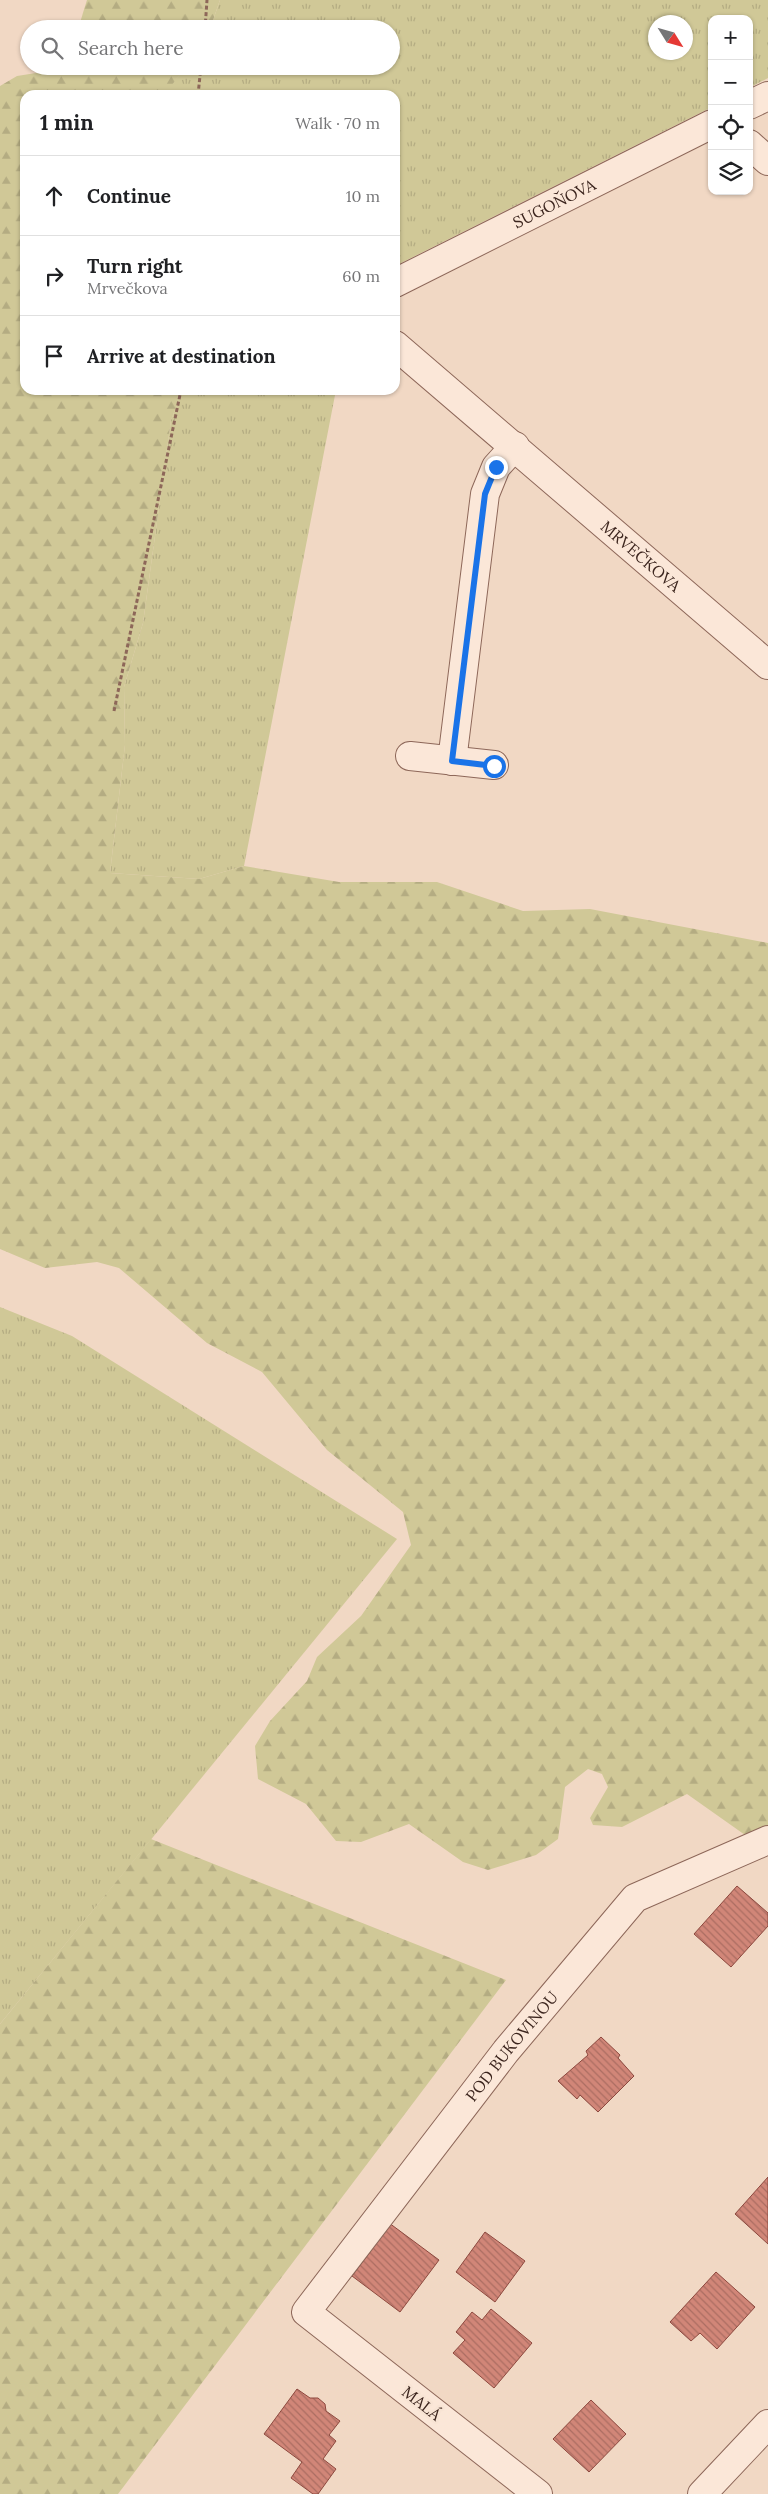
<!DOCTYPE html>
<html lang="en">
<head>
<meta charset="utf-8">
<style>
	body { margin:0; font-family:Lora,serif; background:#f2f2f2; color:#202124 }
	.controls { position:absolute; right:15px; top:15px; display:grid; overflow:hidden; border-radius:10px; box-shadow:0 1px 4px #0004 }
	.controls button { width:45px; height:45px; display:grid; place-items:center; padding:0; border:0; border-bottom:1px solid #e0e0e0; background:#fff; color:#202124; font:25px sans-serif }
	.compass { position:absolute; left:648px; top:15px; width:45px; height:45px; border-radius:50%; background:#fff; box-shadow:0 1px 4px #0004; rotate:127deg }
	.stop { position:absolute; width:15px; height:15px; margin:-11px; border:4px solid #1a73e8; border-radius:50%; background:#fff }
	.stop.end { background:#1a73e8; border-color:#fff; box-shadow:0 1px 5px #0008 }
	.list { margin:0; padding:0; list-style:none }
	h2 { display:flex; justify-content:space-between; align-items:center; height:65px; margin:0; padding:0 20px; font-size:21px }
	h2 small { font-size:16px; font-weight:400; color:#757577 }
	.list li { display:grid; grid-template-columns:32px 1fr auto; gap:15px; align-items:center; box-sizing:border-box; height:80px; padding:0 20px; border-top:1px solid #e0e0e0 }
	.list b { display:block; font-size:19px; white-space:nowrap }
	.list p { margin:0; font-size:16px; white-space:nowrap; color:#757577 }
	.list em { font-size:16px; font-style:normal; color:#757577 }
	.icon { flex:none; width:28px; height:28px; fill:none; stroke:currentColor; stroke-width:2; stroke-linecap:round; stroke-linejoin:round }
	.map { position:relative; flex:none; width:768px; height:2494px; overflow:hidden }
	.search { position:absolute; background:#fff; box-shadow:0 1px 4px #0004; left:20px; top:20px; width:380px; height:55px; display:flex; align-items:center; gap:12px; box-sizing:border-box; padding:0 18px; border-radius:28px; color:#757577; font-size:19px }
	.panel { position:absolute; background:#fff; box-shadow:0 1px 4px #0004; left:20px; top:90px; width:380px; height:305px; border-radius:15px }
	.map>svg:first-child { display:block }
</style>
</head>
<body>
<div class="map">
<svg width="768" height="2494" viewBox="0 0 768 2494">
	<defs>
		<pattern id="grass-tufts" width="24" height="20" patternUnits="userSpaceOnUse" patternTransform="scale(1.25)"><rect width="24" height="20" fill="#d0c897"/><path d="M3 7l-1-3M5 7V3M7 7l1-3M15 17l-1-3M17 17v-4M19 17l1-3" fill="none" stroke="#b4ac82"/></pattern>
		<pattern id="forest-firs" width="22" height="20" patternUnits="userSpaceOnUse" patternTransform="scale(1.25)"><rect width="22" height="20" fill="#d0c897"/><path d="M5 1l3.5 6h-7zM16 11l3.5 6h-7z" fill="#b4ac82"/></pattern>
		<pattern id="building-back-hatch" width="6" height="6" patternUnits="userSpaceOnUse" patternTransform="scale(1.25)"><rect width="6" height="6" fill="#d18678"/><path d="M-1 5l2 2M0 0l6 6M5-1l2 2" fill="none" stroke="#ab6d62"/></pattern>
	</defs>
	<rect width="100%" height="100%" fill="#f1d8c4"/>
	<g fill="url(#grass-tufts)" fill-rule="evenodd">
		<path d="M220 0H768V78L749 88V19H712V107L395 266V95H172L170 86 187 66H391V29H210ZM656 22H686V52H656Z"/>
		<polygon points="183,390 336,390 244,866 199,879 110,873 125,745 124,687 143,623 171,420"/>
		<polygon points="0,1307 72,1336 397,1539 0,2024"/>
	</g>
	<g fill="url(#forest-firs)">
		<polygon points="87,0 220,0 210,29 78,29"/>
		<polygon points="43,66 187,66 171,86 172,95 25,95 25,390 183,390 171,420 143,623 124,687 125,745 110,873 199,879 244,866 339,882 437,882 523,911 590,909 768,943 768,1844 755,1842 687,1794 622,1827 593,1825 590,1818 608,1787 602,1774 588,1769 565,1787 558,1839 536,1855 488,1870 463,1862 409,1824 361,1842 336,1841 306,1804 258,1779 255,1746 270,1721 307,1681 317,1657 361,1616 411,1545 403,1512 327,1450 262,1372 207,1343 119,1268 97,1262 45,1268 0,1249 0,86 17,76 36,73"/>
		<polygon points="151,1839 506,1980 118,2494 0,2494 0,2024"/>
	</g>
	<g fill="url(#building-back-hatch)" stroke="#8d483e">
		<polygon points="737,1886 768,1913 768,1926 731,1967 694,1934"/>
		<polygon points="601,2037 620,2055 618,2058 634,2076 598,2112 580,2095 577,2099 558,2081 588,2055 586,2051"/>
		<polygon points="768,2177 768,2244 735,2214"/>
		<polygon points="381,2217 439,2260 400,2312 352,2276 370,2252 360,2245"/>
		<polygon points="485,2232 525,2261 495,2302 456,2272"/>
		<polygon points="716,2272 755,2307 717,2349 700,2333 691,2341 670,2322"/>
		<polygon points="491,2309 532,2343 494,2388 453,2353 465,2340 456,2332 472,2312 482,2320"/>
		<polygon points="297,2389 310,2398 318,2398 325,2404 326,2411 340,2421 329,2435 336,2441 323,2459 336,2469 318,2494 313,2494 291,2478 302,2462 264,2434"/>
		<polygon points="591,2400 626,2434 589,2472 553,2439"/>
	</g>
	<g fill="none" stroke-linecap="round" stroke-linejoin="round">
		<defs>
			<g id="minor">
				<polyline points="749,105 768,96"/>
				<polyline points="749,144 768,161"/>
				<path id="s1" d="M395 283 712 124"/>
				<path id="s2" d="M395 345 768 665"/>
				<polyline points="410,756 494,765"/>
				<polyline points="452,761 485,494 496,467 515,446"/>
				<path id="s3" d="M538 2494 306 2312 506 2051 635 1898 768 1840"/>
				<polyline points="702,2494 768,2424"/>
			</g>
		</defs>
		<use href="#minor" stroke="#8d6759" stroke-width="30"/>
		<g stroke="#8d6759" stroke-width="3" stroke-dasharray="4 2.5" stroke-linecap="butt">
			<polyline points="205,29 207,0"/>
			<polyline points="198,95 201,66"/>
			<polyline points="114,711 181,390"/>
		</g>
		<use href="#minor" stroke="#fbe7d8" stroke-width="28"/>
	</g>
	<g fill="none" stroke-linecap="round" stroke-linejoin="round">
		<polyline stroke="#1a73e8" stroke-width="6" points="494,766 452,761 485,494 496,467"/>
	</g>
	<g text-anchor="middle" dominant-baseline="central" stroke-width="5" stroke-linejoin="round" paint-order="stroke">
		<g font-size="16" fill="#3c251e" stroke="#f8e4d4">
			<text stroke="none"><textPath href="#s1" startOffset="178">SUGOŇOVA</textPath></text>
			<text stroke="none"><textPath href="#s2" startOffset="324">MRVEČKOVA</textPath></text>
			<text stroke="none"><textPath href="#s3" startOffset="631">POD BUKOVINOU</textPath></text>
			<text transform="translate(422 2403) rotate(38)">MALÁ</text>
		</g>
	</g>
</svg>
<div class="controls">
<button>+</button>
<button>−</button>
<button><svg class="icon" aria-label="locate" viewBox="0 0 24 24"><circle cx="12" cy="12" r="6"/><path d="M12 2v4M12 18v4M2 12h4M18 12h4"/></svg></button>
<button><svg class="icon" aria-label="layers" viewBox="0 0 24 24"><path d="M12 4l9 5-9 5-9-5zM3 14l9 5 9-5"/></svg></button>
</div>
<svg class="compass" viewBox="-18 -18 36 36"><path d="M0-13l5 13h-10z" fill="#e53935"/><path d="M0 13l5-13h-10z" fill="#757577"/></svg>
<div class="stop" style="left:494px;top:766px"></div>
<div class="stop end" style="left:496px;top:467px"></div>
<div class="search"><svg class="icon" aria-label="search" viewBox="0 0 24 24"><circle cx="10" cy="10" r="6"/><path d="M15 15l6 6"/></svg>Search here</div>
<section class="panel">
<h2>1 min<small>Walk · 70 m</small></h2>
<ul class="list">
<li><svg class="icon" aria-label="ahead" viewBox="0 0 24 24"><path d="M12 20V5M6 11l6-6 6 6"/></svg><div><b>Continue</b></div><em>10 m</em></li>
<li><svg class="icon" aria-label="right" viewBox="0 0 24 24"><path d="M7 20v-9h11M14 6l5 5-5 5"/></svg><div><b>Turn right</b><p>Mrvečkova</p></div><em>60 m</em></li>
<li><svg class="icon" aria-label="arrive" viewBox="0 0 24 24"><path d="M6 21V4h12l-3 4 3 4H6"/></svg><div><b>Arrive at destination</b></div></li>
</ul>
</section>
</div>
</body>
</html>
